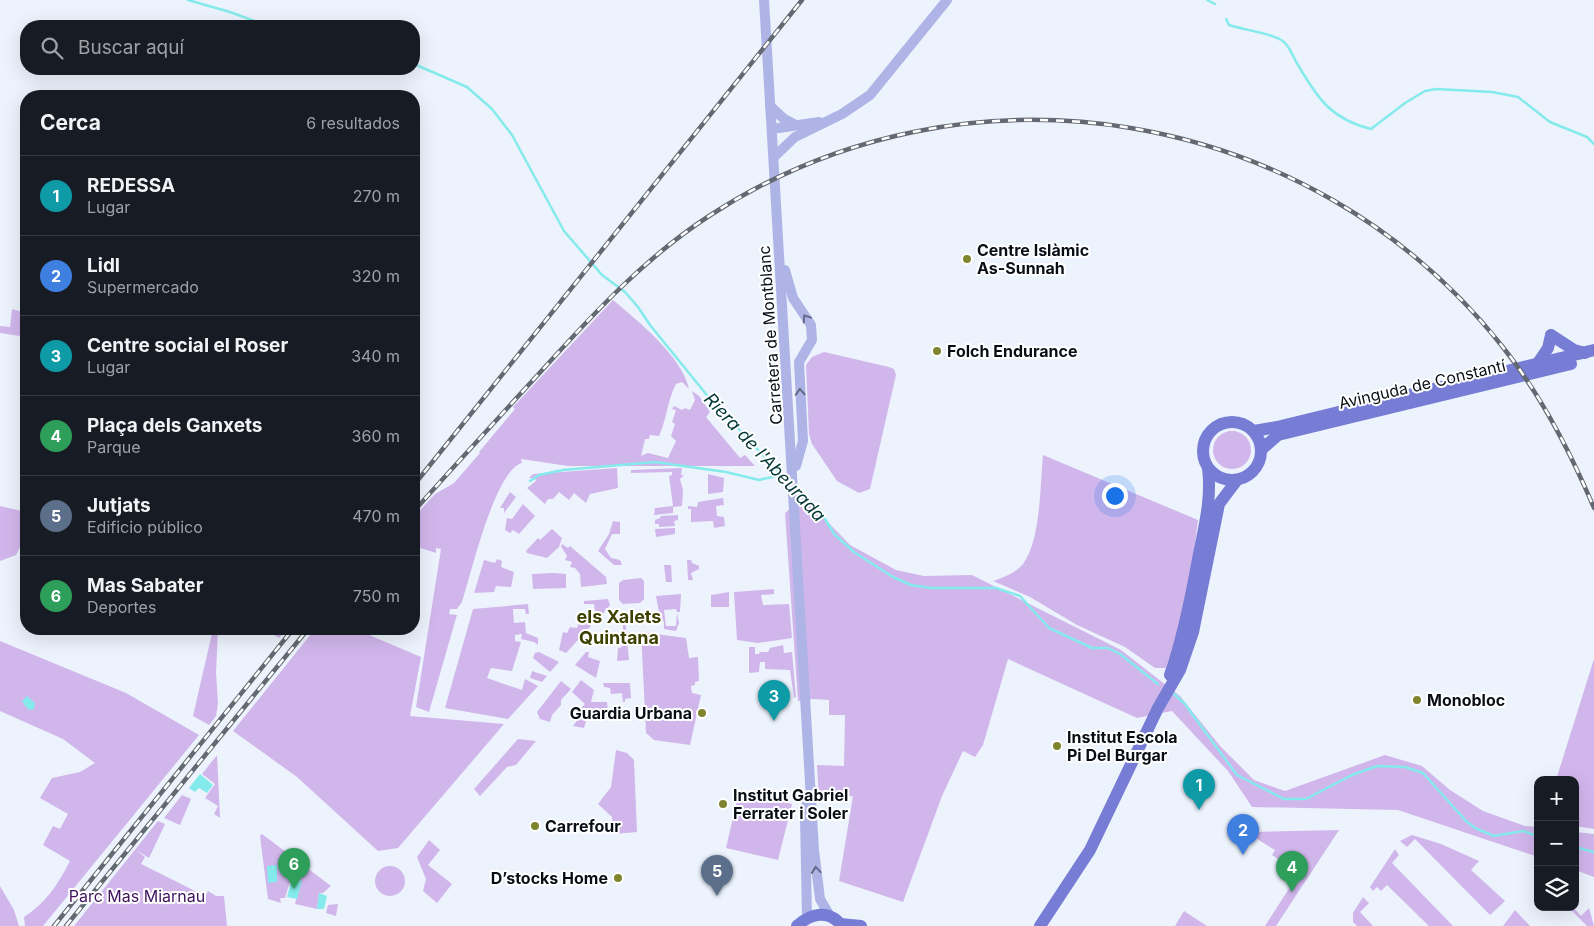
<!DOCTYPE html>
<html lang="es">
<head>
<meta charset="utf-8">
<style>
	body { margin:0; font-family:Inter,sans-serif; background:#20242c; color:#f1f3f6 }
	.controls { position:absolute; right:15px; bottom:15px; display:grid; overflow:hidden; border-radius:10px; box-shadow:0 5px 20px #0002 }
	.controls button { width:45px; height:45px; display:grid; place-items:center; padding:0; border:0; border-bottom:1px solid #363941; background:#171b24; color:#f1f3f6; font:25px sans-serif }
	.you { position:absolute; left:1114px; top:495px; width:18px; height:18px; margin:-12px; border:4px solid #fff; border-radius:50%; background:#1a73e8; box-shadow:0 0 0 8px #1a73e833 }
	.badge { display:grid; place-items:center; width:32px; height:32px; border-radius:50%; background:#7f842f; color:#fff; font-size:16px; font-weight:700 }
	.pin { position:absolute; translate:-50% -41px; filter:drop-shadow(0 1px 2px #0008) }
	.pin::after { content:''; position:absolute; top:26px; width:18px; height:15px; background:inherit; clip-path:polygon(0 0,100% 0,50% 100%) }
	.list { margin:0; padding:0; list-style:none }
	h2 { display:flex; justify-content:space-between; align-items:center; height:65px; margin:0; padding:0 20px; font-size:21px }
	h2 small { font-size:16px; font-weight:400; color:#9ea1a6 }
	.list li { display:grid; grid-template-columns:32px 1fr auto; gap:15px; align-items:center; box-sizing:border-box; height:80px; padding:0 20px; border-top:1px solid #363941 }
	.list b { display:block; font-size:19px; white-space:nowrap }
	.list p { margin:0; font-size:16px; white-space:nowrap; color:#9ea1a6 }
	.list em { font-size:16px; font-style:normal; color:#9ea1a6 }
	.icon { flex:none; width:28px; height:28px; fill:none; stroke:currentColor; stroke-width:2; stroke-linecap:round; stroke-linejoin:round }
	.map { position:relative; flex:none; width:1594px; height:926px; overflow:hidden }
	.search { position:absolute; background:#171b24; box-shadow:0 5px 20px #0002; left:20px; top:20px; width:400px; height:55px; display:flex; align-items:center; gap:12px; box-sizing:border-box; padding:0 18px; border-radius:20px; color:#9ea1a6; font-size:19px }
	.panel { position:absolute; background:#171b24; box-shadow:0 5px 20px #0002; left:20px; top:90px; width:400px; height:545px; border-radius:20px }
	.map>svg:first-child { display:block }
</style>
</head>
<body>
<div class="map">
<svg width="1594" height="926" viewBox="0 0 1594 926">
	<rect width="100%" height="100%" fill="#ecf3fd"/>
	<g fill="#d1b6ec">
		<path d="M613 300C638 321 682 356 689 389L682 382 676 384C667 401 667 419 659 436L650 435 649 439H645L641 456 648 453 668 458 676 441 671 436 675 424 672 422 676 410 672 409 674 406 682 410 685 408 690 410 695 400 692 391 699 396 710 412 706 417 740 458 745 455 755 466H568L521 459 522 463C495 470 471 574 462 602L457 609H450L449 614 457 615 456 618 429 712 416 707 441 549 436 548V553L414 546V517L435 494 454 483 480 453 479 452 515 409 513 407Z"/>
		<polygon points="12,309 26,313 26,337 0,333 0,326 10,327"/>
		<polygon points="824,352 889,367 894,369 896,375 870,489 859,493 837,481 812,444 809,434 806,365 812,357"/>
		<circle cx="1232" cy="450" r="19"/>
		<path d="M1043 455 1198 520C1192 570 1183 621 1166 668H1155L1125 647 1077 625 1030 597 993 581C1002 578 1017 572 1023 564 1041 540 1040 484 1043 455Z"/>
		<polygon points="617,468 618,488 590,494 586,503 574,493 582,482 569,500 559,492 553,499 548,499 545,504 527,488 536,481 535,478 529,478 533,474"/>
		<polygon points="682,468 681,475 684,475 680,479 683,490 682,506 673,507 673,513 654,515 655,508 673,506 669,476 672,475 672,472 631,473 631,470"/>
		<polygon points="708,474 724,478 723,492 708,494"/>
		<polygon points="510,492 516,497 504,513 504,508 500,508"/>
		<polygon points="804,497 850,545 896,570 924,576 972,575 1121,650 1180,696 1220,746 1254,780 1285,791 1385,755 1422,766 1450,790 1483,811 1525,826 1538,827 1538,857 1398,810 1252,807 1228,771 1172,711 1137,718 1008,659 983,745 975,757 963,751 942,796 903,902 839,881 853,796 819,800 817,765 844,766 845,715 829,715 829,700 813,699 798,701 785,513"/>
		<polygon points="723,498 724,505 716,506 717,516 724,517 725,526 714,528 713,521 691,522 691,509 688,509 688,506 697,507 698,502"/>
		<polygon points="523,504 535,516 519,534 513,530 510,533 505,530 507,518 512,519"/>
		<polygon points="0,506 26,512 26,547 21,545 16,555 0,561"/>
		<polygon points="678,515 678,520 674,521 675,526 659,527 659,524 655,524 655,520 660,518 661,516"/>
		<polygon points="613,521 620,522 620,534 612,534 605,549 611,558 620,560 622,565 614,565 598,551 609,534"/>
		<polygon points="675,528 675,534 656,537 655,529"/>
		<polygon points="552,529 562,538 559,547 547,558 527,553 526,551 538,538 540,540"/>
		<polygon points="562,544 568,548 570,546 606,577 607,584 581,587 580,574 575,568 570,567 572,562 565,560 567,556 561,546"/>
		<polygon points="497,559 502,561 501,567 514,572 511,587 496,586 494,592 474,593 484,560 495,563"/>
		<polygon points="687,560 691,560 692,563 699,566 699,569 691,573 693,580 688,580"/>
		<polygon points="664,565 671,565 672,582 666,582"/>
		<polygon points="553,573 566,574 566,588 533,589 532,574"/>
		<polygon points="641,578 644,581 644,599 640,603 623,604 619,600 619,583 623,580"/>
		<polygon points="774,589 774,594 761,595 763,605 789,604 792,638 758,643 737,640 734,592"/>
		<polygon points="729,592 729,607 711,607 711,595"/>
		<polygon points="681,594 680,612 677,612 676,609 664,610 666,626 676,626 677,613 679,623 676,631 664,629 664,622 660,617 656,596"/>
		<polygon points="608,599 610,605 601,616 595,611 594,604 584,604 584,601"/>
		<polygon points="528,604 529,614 526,614 525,609 513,609 514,623 525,622 526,633 538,638 538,645 534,642 521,639 522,634 515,635 515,641 521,642 512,671 491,668 487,678 522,690 525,679 538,686 508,719 445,708 473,609"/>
		<polygon points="617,617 625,617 629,660 617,661 618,648 622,647 620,637 615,637 615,634 623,632 623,622 612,621"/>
		<polygon points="580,620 591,626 566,653 559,650 563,632 567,633 570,627 577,628"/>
		<polygon points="213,629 218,629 216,673 218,703 216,716 209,725 193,716"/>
		<polygon points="264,629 287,629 279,638"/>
		<polygon points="315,629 355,629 421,657 410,716 504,724 398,848 378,851 297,777 233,731"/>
		<polygon points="641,632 686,638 689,658 698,657 699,681 695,682 695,685 691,686 692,693 701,695 690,745 654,740 646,733"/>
		<path d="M0 641 126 693 199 735 43 926H25L24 917C46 903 58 884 70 861L43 845 53 826 60 829 68 814 40 798 52 778 80 772 95 763 63 739 0 711Z"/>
		<polygon points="783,645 784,653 792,652 796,697 794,698 790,670 765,669 765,662 760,662 759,672 749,673 749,647 755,647 755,654 759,654 760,652 768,652 770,648"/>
		<polygon points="539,652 559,662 550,672 533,658 535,653"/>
		<polygon points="586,652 589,652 588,657 600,661 596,678 575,665"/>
		<polygon points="1594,659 1594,829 1575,826 1575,780 1556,780"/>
		<polygon points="532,671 547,676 542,682 530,678"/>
		<polygon points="581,680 594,690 591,702 607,702 608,711 610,711 609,715 588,714 584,728 573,726 581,715 578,711 585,704 572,692"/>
		<polygon points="561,681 571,689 561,700 561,705 552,715 550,722 540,719 537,712"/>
		<polygon points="603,683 630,683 631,698 625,699 625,702 623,702 622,693 611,694 610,688 604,687"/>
		<polygon points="518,739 536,741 516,765 507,767 480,796 474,789"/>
		<polygon points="616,750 627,753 634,760 637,832 614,834 612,817 598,804 611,787"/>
		<polygon points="217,755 220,818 214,814 218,806 205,798 215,784 202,774"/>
		<polygon points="739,792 792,804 778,860 726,848"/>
		<polygon points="182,795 191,799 180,825 164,818"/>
		<polygon points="158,821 165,824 149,858 136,850 145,857 141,864 205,896 208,891 216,896 224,896 227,926 74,926"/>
		<polygon points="1339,830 1276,926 1265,926 1299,873 1272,855 1275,850 1246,832"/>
		<polygon points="1575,832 1594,834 1594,877 1575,870"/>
		<polygon points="262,834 331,886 323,893 319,893 317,909 295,904 301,881 291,878 285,898 280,898 281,903 268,899 260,836"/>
		<polygon points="1412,835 1441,844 1479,861 1471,870 1505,901 1490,915 1415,839 1407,847 1400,841"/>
		<polygon points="429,840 440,850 428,865 452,884 437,903 423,891 426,879 417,857"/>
		<polygon points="1395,849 1399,855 1392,863 1453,926 1429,926 1387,885 1381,891 1377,887 1373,891 1370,887"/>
		<circle cx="390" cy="881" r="15"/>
		<polygon points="0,886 14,910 19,926 0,926"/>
		<polygon points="1363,897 1369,903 1360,912 1373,926 1357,926 1353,922 1353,913"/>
		<polygon points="338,904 336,916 326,913 328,905"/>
		<polygon points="1568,907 1573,907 1581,916 1589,908 1594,926 1587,926"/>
		<polygon points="1515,910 1530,926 1503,926"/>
		<polygon points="1184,911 1207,926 1175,926"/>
	</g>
	<g fill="#85eaeb">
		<path d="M27 696 35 703 34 709C27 712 25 705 22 701Z"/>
		<polygon points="200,774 213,785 207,793 199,788 195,792 189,788"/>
		<polygon points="277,865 277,882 268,883 267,866"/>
		<polygon points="292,878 302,881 297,899 287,897"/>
		<polygon points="319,893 327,896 324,909 317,909"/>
	</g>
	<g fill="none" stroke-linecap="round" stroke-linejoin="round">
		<g stroke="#85eaeb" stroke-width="2.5">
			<polyline points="188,0 230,12 268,26"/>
			<polyline points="1207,0 1215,4"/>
			<path d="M1226 19 1229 25C1243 30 1273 33 1284 42 1290 47 1294 59 1298 65 1318 99 1331 119 1371 129L1405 103 1425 91 1436 89 1492 92 1518 97 1550 122 1587 137 1594 144"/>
			<polyline points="414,64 467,87 492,109 512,135 564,231 602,275 625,292 638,307 650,325 706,394 788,482"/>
			<polyline points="530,481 539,475 563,470 655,462 726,472 759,480 781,475"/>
			<polyline points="796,489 818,508 835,535 854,552 893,577 911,585 931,588 996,588 1020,596 1049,628 1092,648 1108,648 1120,654 1158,684"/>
			<polyline points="1174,694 1184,703 1237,775 1284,799 1306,799 1352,775 1377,766 1405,767 1423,773 1466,821 1475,828 1494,836 1523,831 1538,836"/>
			<polyline points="1575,847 1594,852"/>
		</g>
		<g stroke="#aeb4e5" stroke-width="10">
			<polyline points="764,0 814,850 820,899 830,916"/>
			<polyline points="770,106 784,119 794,124"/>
			<polyline points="772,129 819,122"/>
			<polyline points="774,157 795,137 842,114 870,95 947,0"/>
			<polyline points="785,270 793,298 811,325 812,340 799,362 803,441 796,466"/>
			<polyline points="807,917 805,817 807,801"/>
		</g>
		<g stroke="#777cd4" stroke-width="12">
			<polyline points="1551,335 1574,350 1585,353"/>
			<polyline points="1538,363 1548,348 1551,335"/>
			<circle cx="1232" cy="451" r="29"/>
			<polyline points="1254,431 1277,427 1594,350"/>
			<polyline points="1262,449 1278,435 1571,364"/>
			<path d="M1170 675C1183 638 1191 598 1198 559 1204 528 1212 499 1208 468"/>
			<polyline points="840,924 861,926"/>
			<path d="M797 926C811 913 829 909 842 926"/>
			<polyline points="1040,926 1090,850 1158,708 1180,670 1193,632 1219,504 1237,480"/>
		</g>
		<defs>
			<g id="rail">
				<polyline points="414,485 802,0"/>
				<path d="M414 511C457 463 501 415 545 367 595 312 646 257 709 216 966 48 1312 106 1502 346 1541 395 1570 451 1594 508"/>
				<polyline points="54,926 293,629"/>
				<polyline points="66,926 308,629"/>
			</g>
		</defs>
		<use href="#rail" stroke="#636971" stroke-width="4.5"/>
		<use href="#rail" stroke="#fff" stroke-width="2.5" stroke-dasharray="8" stroke-linecap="butt"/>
	</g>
	<defs><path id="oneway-chevron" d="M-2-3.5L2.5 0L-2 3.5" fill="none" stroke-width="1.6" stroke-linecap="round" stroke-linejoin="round" transform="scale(1.25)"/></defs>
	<g stroke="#636987">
		<use href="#oneway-chevron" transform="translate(806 318) rotate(-124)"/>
		<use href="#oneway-chevron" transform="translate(800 392) rotate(-93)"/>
		<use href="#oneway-chevron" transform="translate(816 870) rotate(-95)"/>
	</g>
	<g fill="#7f842f" stroke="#fff" stroke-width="2">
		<circle cx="967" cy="259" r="5"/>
		<circle cx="937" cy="351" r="5"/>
		<circle cx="1417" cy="700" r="5"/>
		<circle cx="702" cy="713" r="5"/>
		<circle cx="1057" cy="746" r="5"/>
		<circle cx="723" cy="804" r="5"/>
		<circle cx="535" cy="826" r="5"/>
		<circle cx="618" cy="878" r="5"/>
	</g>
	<g text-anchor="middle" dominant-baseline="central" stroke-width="4" stroke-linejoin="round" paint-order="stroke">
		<g font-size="16" font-weight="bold" fill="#080e15" stroke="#fff" text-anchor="start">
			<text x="977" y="250">Centre Islàmic<tspan x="977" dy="18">As-Sunnah</tspan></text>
			<text x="947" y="351">Folch Endurance</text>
			<text x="1427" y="700">Monobloc</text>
			<text x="692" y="713" text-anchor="end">Guardia Urbana</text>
			<text x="1067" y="737">Institut Escola<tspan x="1067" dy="18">Pi Del Burgar</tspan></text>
			<text x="733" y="795">Institut Gabriel<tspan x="733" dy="18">Ferrater i Soler</tspan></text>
			<text x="545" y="826">Carrefour</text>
			<text x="608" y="878" text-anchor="end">D’stocks Home</text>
		</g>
		<g font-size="16" fill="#080e15" stroke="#fff">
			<text transform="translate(770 335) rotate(-94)">Carretera de Montblanc</text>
			<text transform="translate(1422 384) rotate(-13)">Avinguda de Constantí</text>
		</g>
		<g font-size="16" fill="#3e125c" stroke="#fff">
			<text x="137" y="896">Parc Mas Miarnau</text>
		</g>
		<g font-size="18" font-style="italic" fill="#023637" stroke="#fff">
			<text transform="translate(765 457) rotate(47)">Riera de l'Abeurada</text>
		</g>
		<g font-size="18" font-weight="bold" fill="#3d4000" stroke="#fff">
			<text x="619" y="616">els Xalets<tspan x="619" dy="21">Quintana</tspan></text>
		</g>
	</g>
</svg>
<div class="controls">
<button>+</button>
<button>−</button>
<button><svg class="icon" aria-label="layers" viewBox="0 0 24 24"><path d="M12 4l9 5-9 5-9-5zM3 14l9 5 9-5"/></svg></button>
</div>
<div class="you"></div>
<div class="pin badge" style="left:1199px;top:810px;background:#0f9aa8">1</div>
<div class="pin badge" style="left:1243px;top:855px;background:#3f7fe0">2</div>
<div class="pin badge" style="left:774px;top:721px;background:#0f9aa8">3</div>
<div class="pin badge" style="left:1292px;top:892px;background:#2e9e5b">4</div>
<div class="pin badge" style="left:717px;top:896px;background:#5c6f8a">5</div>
<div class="pin badge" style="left:294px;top:889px;background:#2e9e5b">6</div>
<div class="search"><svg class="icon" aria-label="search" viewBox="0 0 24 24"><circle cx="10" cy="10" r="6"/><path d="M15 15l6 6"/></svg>Buscar aquí</div>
<section class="panel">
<h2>Cerca<small>6 resultados</small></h2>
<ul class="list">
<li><span class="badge" style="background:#0f9aa8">1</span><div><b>REDESSA</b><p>Lugar</p></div><em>270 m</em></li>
<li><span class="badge" style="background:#3f7fe0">2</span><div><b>Lidl</b><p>Supermercado</p></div><em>320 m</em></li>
<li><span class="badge" style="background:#0f9aa8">3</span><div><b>Centre social el Roser</b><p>Lugar</p></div><em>340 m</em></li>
<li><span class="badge" style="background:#2e9e5b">4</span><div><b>Plaça dels Ganxets</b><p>Parque</p></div><em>360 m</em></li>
<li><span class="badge" style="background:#5c6f8a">5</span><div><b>Jutjats</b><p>Edificio público</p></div><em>470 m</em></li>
<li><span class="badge" style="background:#2e9e5b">6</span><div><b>Mas Sabater</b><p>Deportes</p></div><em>750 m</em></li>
</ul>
</section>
</div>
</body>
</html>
